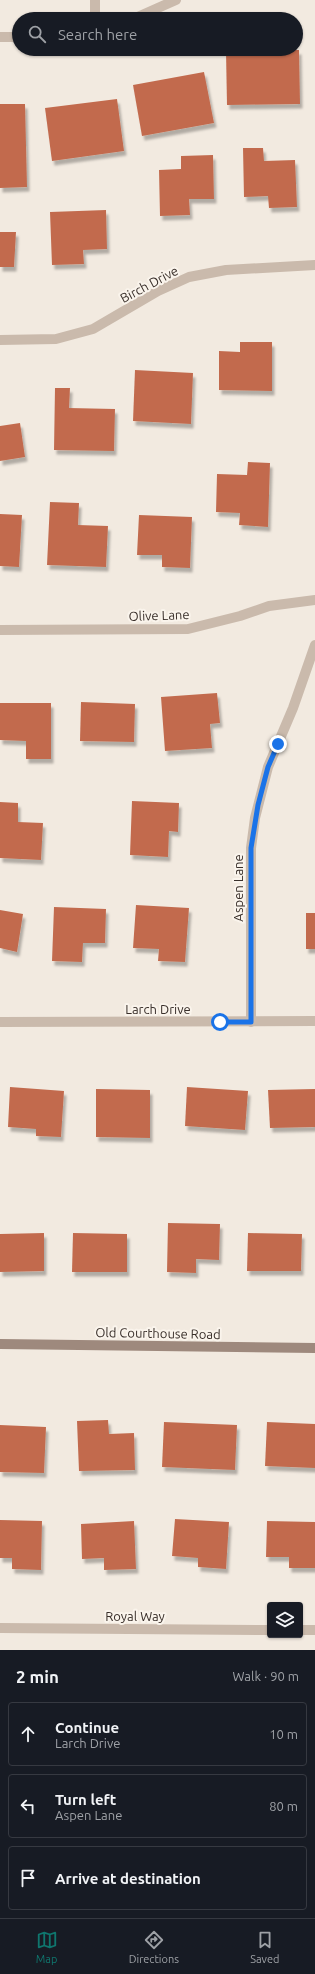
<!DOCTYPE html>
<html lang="en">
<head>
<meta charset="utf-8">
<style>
	body { margin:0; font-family:Ubuntu,sans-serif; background:#242831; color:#f1f3f6 }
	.controls { position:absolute; right:12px; bottom:12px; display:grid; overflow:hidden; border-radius:4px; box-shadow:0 1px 3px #0004 }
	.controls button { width:36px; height:36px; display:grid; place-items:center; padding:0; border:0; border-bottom:1px solid #363941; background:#171b24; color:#f1f3f6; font:20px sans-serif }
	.stop { position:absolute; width:12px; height:12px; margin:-9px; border:3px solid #1a73e8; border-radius:50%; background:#fff }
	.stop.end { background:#1a73e8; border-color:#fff; box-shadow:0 1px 4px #0008 }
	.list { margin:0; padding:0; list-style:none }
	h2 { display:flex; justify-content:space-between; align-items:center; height:52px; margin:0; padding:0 16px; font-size:17px }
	h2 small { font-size:13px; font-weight:400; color:#9ea1a6 }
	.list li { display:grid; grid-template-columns:26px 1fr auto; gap:12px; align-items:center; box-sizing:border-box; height:64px; margin:0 8px 8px; padding:0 8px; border:1px solid #363941; border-radius:4px }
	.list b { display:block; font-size:15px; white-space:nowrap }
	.list p { margin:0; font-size:13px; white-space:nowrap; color:#9ea1a6 }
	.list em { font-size:13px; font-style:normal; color:#9ea1a6 }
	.icon { flex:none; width:22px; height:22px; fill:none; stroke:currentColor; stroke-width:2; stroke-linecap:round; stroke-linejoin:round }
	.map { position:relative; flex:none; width:315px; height:1650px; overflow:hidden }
	.search { position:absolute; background:#171b24; box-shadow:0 1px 3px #0004; left:12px; right:12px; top:12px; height:44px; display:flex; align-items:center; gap:10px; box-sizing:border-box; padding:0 14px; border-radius:22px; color:#9ea1a6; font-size:15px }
	.sheet { height:268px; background:#171b24 }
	nav { display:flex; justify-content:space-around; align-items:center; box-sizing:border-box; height:56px; border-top:1px solid #363941; background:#171b24; font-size:11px; color:#9ea1a6 }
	nav a { display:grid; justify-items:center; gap:2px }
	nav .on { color:#0f766e }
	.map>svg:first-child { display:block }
</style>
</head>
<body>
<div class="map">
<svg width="315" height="1650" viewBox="0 0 315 1650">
	<defs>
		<filter id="shadow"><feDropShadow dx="2.5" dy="4.5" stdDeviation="1" flood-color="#0004"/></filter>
	</defs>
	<rect width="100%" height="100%" fill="#f2eae0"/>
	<g fill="#c26b4e" filter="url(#shadow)">
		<polygon points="299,50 300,104 227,105 226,51"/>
		<polygon points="204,72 214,123 142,136 133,85"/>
		<polygon points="117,99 124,151 52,161 45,108"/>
		<polygon points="0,104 25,104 27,187 0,188"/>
		<polygon points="243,148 263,148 264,161 295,160 297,207 269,208 268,196 244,197"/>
		<polygon points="213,155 214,199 189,199 190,215 160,216 159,170 181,169 181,156"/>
		<polygon points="106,210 107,249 83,250 84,264 52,265 50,212"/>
		<polygon points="0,232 16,232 14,267 0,267"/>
		<polygon points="240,342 272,342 272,391 219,390 219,351 240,352"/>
		<polygon points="135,370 193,373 191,424 133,421"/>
		<polygon points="55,388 70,388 69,408 115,409 114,451 54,450"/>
		<polygon points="20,423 25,457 0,461 0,426"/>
		<polygon points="248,462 270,463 268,527 239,525 240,513 216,512 217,474 247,475"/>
		<polygon points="50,502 79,503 78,525 108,526 106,567 47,565"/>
		<polygon points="0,514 22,515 19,567 0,566"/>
		<polygon points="139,515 192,517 190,568 162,567 162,555 137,555"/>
		<polygon points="217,693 220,723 210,724 212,748 165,751 161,697"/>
		<polygon points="81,702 135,704 134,742 80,741"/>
		<polygon points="0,703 51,703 51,759 26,759 26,741 0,740"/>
		<polygon points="132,801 179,803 178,832 169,831 168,857 130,855"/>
		<polygon points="0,802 18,803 18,822 43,823 41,860 0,858"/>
		<polygon points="136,905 189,908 185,962 158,961 159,949 133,948"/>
		<polygon points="54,907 106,909 105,943 83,943 82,962 52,961"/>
		<polygon points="0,910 23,914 17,952 0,948"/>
		<rect x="306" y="913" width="9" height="36"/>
		<polygon points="10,1087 64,1091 61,1137 36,1136 36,1129 8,1127"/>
		<polygon points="187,1087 248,1091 245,1130 185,1126"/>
		<polygon points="96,1089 150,1090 150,1138 96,1137"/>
		<polygon points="315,1089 315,1127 270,1128 268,1090"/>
		<polygon points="168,1223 220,1224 219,1260 196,1259 196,1273 167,1272"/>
		<polygon points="44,1233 44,1271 0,1272 0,1234"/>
		<polygon points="73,1233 127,1234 127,1272 72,1272"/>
		<polygon points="248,1233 302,1234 301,1271 247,1271"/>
		<polygon points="108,1420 109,1434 134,1433 135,1470 79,1471 77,1421"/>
		<polygon points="164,1422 237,1425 235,1470 162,1467"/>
		<polygon points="267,1422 315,1424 315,1468 265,1466"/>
		<polygon points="0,1425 46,1427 44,1473 0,1472"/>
		<polygon points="175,1519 229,1522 226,1569 198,1567 198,1558 172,1556"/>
		<polygon points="0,1520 42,1521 41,1570 12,1569 12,1558 0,1558"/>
		<polygon points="134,1521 136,1569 104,1570 104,1558 82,1559 81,1524"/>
		<polygon points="267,1521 315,1522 315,1568 289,1568 289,1557 266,1557"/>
	</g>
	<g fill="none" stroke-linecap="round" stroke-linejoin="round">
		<g stroke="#cabaac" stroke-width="10">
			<polyline points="95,0 95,19"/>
			<polyline points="133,19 176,0"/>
			<polyline points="0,37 19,37"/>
			<polyline points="0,340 56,339 93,329 158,291 189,277 226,270 315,265"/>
			<polyline points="0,630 188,629 240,616 269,606 315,600"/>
			<polyline points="0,1022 315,1021"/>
			<polyline points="251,1022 251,848 255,818 268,767 293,708 315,645"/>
			<polyline points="0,1628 270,1630"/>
			<polyline points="300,1630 315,1630"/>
		</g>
		<polyline stroke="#9e897d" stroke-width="10" points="0,1344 315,1348"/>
	</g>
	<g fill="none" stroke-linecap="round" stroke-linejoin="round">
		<polyline stroke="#1a73e8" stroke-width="5" points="220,1022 251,1022 251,848 258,805 268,767 278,744"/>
	</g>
	<g text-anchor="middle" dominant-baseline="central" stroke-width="4" stroke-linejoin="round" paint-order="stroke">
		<g font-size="13" fill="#392f2a" stroke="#faf4ec">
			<text transform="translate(149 284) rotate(-28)">Birch Drive</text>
			<text transform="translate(159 615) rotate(-2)">Olive Lane</text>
			<text transform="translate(238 888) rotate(-90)">Aspen Lane</text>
			<text x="158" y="1009">Larch Drive</text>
			<text transform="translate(158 1333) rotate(1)">Old Courthouse Road</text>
			<text x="135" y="1616">Royal Way</text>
		</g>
	</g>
</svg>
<div class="controls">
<button><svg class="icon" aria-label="layers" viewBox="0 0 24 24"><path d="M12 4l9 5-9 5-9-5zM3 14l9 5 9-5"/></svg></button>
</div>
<div class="stop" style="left:220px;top:1022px"></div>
<div class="stop end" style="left:278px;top:744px"></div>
<div class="search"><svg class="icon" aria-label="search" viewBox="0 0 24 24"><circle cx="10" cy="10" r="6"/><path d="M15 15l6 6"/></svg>Search here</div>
</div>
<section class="sheet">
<h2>2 min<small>Walk · 90 m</small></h2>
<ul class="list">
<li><svg class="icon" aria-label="ahead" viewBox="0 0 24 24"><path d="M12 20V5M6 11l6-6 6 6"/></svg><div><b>Continue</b><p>Larch Drive</p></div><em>10 m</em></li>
<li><svg class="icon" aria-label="left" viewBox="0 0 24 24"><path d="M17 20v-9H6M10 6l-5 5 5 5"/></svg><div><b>Turn left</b><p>Aspen Lane</p></div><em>80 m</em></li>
<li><svg class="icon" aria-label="arrive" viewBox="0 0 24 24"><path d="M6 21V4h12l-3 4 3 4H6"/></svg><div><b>Arrive at destination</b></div></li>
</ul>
</section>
<nav>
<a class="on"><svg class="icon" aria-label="map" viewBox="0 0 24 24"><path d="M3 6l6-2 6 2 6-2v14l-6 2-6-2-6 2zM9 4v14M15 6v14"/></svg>Map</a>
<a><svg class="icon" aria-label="directions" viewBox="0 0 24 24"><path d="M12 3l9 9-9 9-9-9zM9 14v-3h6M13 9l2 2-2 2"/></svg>Directions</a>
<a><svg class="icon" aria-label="saved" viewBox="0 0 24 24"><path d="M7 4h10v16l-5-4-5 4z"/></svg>Saved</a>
</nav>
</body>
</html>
